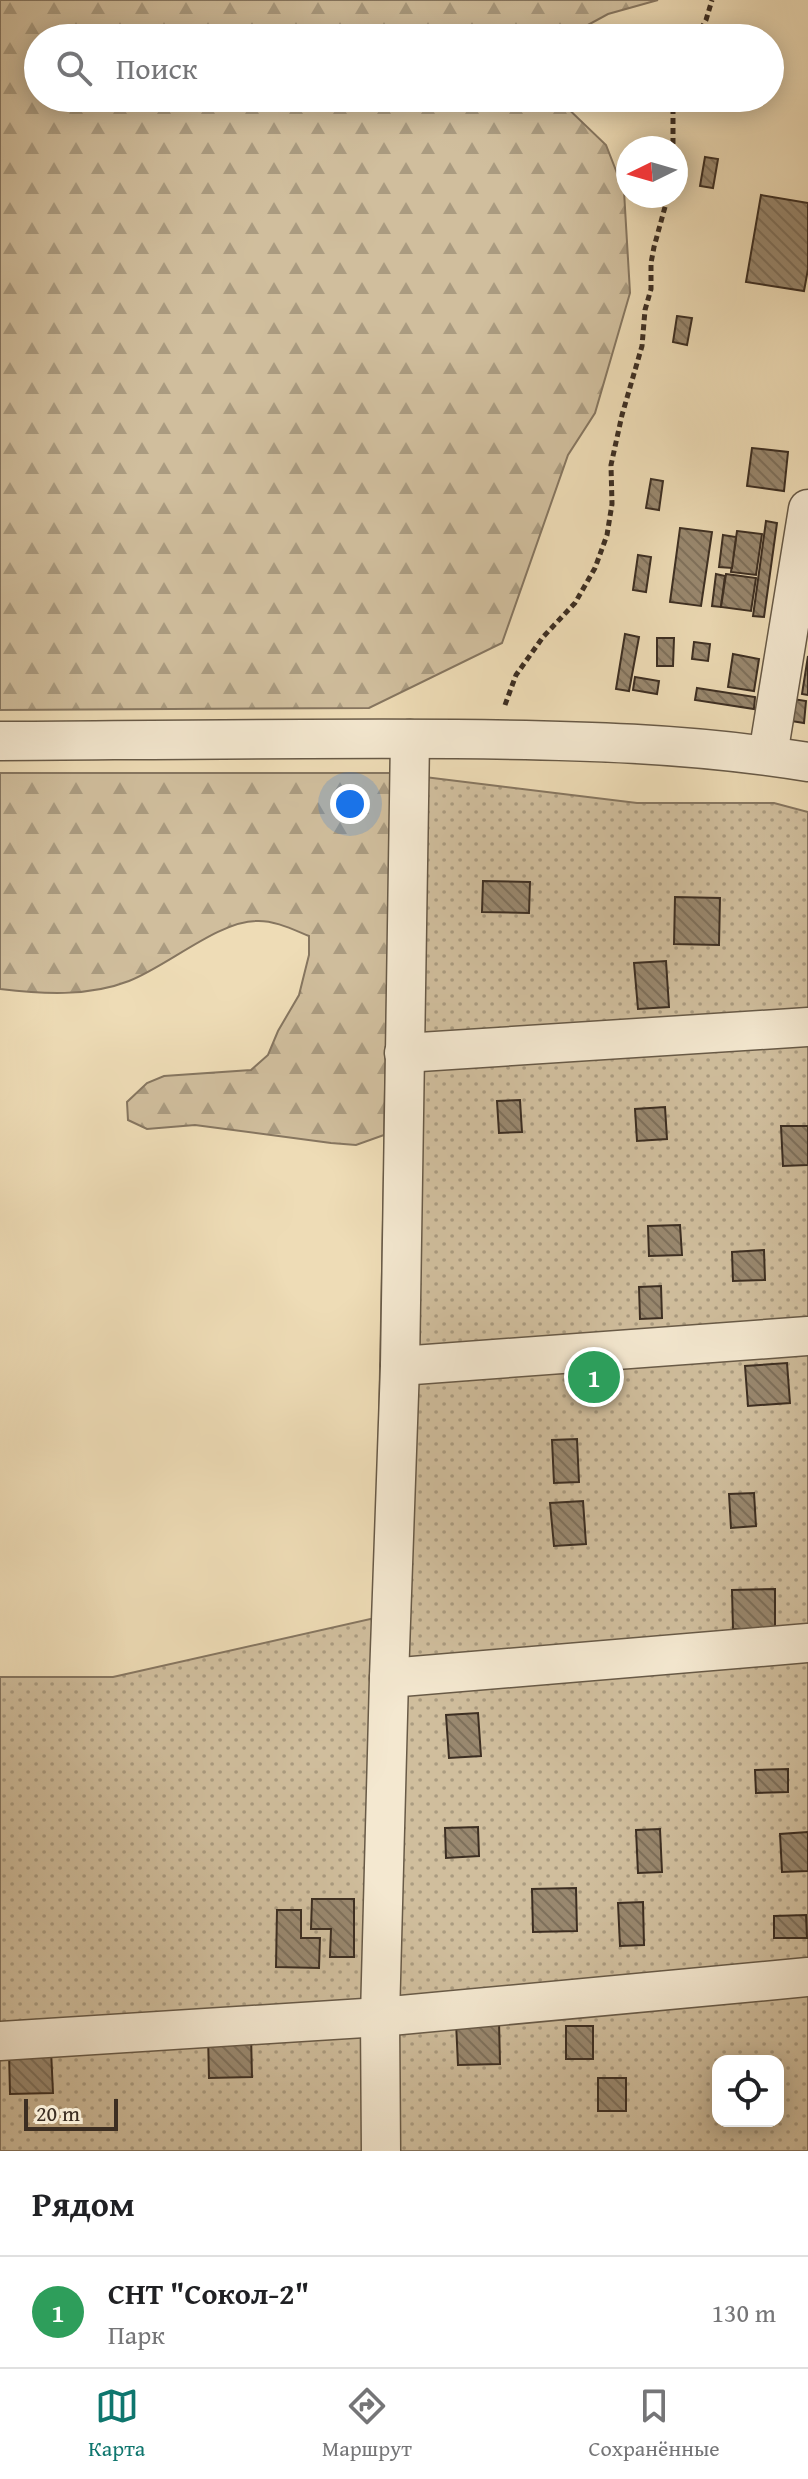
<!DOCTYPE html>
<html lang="ru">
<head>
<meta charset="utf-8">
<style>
	body { margin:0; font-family:"Gentium Book Plus",serif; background:#f2f2f2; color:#202124 }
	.controls { position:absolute; right:24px; bottom:24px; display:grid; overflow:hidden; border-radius:16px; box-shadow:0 4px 20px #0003 }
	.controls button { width:72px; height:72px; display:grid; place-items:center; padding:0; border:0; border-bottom:2px solid #e0e0e0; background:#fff; color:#202124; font:40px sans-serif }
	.compass { position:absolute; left:616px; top:136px; width:72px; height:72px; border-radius:50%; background:#fff; box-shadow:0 4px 20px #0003; rotate:265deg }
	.scale { position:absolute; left:24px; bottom:20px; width:94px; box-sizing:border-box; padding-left:8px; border:4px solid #3c2e22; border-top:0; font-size:22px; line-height:28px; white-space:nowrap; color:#3c2e22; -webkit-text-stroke:6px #f4e8d0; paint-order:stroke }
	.you { position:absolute; left:350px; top:804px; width:28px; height:28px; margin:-20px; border:6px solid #fff; border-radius:50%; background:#1a73e8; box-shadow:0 0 0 12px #1a73e833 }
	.badge { display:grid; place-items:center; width:52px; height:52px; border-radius:50%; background:#0f766e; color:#fff; font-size:26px; font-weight:700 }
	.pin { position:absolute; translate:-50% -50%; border:4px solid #fff; box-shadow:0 2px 8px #0006 }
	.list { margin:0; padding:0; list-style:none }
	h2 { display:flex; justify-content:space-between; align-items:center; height:104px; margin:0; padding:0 32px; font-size:34px }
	h2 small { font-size:26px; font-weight:400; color:#757577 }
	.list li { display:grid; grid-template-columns:52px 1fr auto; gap:24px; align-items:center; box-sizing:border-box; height:112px; padding:0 32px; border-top:2px solid #e0e0e0 }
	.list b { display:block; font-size:30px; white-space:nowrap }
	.list p { margin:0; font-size:26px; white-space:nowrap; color:#757577 }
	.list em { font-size:26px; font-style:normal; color:#757577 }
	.icon { flex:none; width:44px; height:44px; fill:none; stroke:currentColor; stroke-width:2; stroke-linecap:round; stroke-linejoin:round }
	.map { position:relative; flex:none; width:808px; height:2151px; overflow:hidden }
	.search { position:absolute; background:#fff; box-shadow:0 4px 20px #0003; left:24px; right:24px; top:24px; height:88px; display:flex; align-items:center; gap:20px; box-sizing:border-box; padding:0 28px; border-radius:44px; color:#757577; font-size:30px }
	.sheet { height:216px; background:#fff }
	nav { display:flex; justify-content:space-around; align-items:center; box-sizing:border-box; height:112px; border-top:2px solid #e0e0e0; background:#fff; font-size:22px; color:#757577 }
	nav a { display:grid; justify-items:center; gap:4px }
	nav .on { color:#0f766e }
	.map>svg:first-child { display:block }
</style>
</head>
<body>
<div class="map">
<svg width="808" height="2151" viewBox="0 0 808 2151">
	<defs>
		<pattern id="forest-firs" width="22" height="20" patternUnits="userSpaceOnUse" patternTransform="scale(2)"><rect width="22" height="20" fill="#d0be9d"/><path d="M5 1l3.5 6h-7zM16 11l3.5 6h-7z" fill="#aa9b80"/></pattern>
		<pattern id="garden-dots" width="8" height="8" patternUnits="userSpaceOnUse" patternTransform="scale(2)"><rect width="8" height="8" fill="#d0be9d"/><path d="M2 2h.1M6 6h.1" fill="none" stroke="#aa9b80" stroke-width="1.8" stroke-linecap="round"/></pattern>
		<pattern id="building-back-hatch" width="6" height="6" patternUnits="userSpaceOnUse" patternTransform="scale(2)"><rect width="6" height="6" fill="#99886f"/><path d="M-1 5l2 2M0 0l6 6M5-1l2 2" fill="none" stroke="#7e705b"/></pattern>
	</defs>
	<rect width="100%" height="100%" fill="#eedcb6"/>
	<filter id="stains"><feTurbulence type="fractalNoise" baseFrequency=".0025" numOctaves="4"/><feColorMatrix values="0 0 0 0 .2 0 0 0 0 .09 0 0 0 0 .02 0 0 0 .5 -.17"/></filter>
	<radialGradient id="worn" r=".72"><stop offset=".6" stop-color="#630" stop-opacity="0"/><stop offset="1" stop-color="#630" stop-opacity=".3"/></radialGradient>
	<g fill="url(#forest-firs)" stroke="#867660" stroke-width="2">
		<polygon points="0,0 658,0 608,14 564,38 38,38 38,98 557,98 606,145 624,191 630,293 595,413 568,455 502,643 369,708 0,710"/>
		<path d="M0 773H392L384 1135 356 1145 331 1143 195 1125 147 1129 128 1120 127 1102 147 1083 164 1076 251 1070 268 1055 278 1031 299 995 309 955V936C292 929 274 920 256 921 219 921 166 967 129 981 88 997 42 994 0 989Z"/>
	</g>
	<path fill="url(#garden-dots)" stroke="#867660" stroke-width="2" fill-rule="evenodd" d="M392 773 637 803H774L808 812V2151H0V1677H113L375 1618ZM718 2061H778V2121H718Z"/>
	<g fill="url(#building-back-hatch)" stroke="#3c2e22" stroke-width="2">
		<polygon points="713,98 726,98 725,104 712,102"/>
		<polygon points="705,157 718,159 713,188 700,186"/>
		<polygon points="761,195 808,203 808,269 804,291 746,282"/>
		<polygon points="677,316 692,318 687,345 673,342"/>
		<polygon points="752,448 788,452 784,491 747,486"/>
		<polygon points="651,479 663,481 659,510 646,508"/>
		<polygon points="766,521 777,523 764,617 753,616"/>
		<polygon points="680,528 712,532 701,606 670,602"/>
		<polygon points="737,531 762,534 756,575 731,572"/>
		<polygon points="723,535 736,537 732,568 719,567"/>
		<polygon points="638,555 651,557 646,592 633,590"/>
		<polygon points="716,574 725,576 721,607 712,606"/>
		<polygon points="726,574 756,578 751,611 721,607"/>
		<polygon points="625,634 639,637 629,691 616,689"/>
		<polygon points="657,638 674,638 673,666 657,666"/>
		<polygon points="694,642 710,644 708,661 692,659"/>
		<polygon points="733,654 759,659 754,691 728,687"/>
		<polygon points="808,656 808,695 802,694"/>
		<polygon points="635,677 659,681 657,694 633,690"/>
		<polygon points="697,688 755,697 754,709 695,700"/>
		<polygon points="787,698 806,701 804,723 785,720"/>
		<polygon points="483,881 530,882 529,913 482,912"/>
		<polygon points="675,897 720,898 719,945 674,944"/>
		<polygon points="666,961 669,1007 638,1009 634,963"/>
		<polygon points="520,1100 522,1132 499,1133 497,1101"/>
		<polygon points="665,1107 667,1139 637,1141 635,1109"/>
		<polygon points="781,1126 808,1126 808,1165 783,1166"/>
		<polygon points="680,1225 682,1255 649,1256 648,1226"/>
		<polygon points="764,1250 765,1280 733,1281 732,1252"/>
		<polygon points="661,1286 662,1318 640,1319 639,1287"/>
		<polygon points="787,1363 790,1403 748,1406 745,1366"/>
		<polygon points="577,1439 579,1482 554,1483 552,1440"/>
		<polygon points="754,1493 756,1526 731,1528 729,1494"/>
		<polygon points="583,1501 586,1544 554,1546 550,1503"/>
		<polygon points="775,1589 775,1629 733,1629 732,1590"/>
		<polygon points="478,1713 481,1756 449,1758 446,1715"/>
		<polygon points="788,1769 788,1792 756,1793 755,1770"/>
		<polygon points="478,1827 479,1856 446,1858 445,1828"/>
		<polygon points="660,1829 662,1872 638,1873 636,1830"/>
		<polygon points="808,1832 808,1871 782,1872 780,1834"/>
		<polygon points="576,1888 577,1931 533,1932 532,1889"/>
		<polygon points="312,1899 354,1899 354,1957 330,1957 331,1929 311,1929"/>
		<polygon points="643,1902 644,1945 620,1946 618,1903"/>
		<polygon points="277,1910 301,1910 301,1938 320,1938 319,1968 276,1967"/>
		<polygon points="806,1915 807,1938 774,1938 774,1916"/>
		<polygon points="499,2021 500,2064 458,2065 456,2022"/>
		<rect x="566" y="2026" width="27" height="33"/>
		<polygon points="251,2034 252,2077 209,2078 208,2035"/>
		<polygon points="51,2050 53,2093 10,2094 9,2052"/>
		<rect x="598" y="2078" width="28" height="33"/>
	</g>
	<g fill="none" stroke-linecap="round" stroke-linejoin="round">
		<defs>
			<g id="minor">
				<path d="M0 741C152 740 304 738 456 739 574 740 692 743 808 762"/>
				<polyline points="768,755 808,509"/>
				<polyline points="404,1053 808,1027"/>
				<polyline points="400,1366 808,1336"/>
				<polyline points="389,1678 808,1643"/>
				<polyline points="0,2041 380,2017 808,1977"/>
				<polyline points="381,2151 380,2017 389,1678 400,1366 410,739"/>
			</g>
		</defs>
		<use href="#minor" stroke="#685a47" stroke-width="41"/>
		<g stroke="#3c2e22" stroke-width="5" stroke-dasharray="6 4" stroke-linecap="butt">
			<polyline points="696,38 706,20 712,0"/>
			<polyline points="673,98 673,148"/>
			<polyline points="505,705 516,675 543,637 575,603 595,568 607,535 612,504 611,465 622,415 642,346 645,310 651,289 651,263 654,247 668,196"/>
		</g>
		<use href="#minor" stroke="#f4e8d0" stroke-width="38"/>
	</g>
	<rect width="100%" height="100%" filter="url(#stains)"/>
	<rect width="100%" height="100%" fill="url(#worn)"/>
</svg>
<div class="controls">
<button><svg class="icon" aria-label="locate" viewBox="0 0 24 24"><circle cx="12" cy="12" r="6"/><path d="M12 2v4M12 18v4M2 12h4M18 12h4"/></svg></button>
</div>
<svg class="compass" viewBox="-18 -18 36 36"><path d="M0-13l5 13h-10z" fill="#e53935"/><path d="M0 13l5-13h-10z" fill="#757577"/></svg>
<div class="scale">20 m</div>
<div class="you"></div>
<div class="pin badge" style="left:594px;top:1377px;background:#2e9e5b">1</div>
<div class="search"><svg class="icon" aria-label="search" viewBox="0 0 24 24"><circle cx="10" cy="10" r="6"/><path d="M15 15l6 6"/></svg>Поиск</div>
</div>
<section class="sheet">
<h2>Рядом<small></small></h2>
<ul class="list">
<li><span class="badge" style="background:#2e9e5b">1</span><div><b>СНТ &quot;Сокол-2&quot;</b><p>Парк</p></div><em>130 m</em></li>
</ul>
</section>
<nav>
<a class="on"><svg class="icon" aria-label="map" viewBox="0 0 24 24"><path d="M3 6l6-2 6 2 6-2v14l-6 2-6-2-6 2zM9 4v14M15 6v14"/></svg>Карта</a>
<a><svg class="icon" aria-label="directions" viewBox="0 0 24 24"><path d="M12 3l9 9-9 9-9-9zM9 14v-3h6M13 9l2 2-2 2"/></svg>Маршрут</a>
<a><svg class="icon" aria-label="saved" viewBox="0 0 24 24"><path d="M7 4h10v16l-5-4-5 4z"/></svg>Сохранённые</a>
</nav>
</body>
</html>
